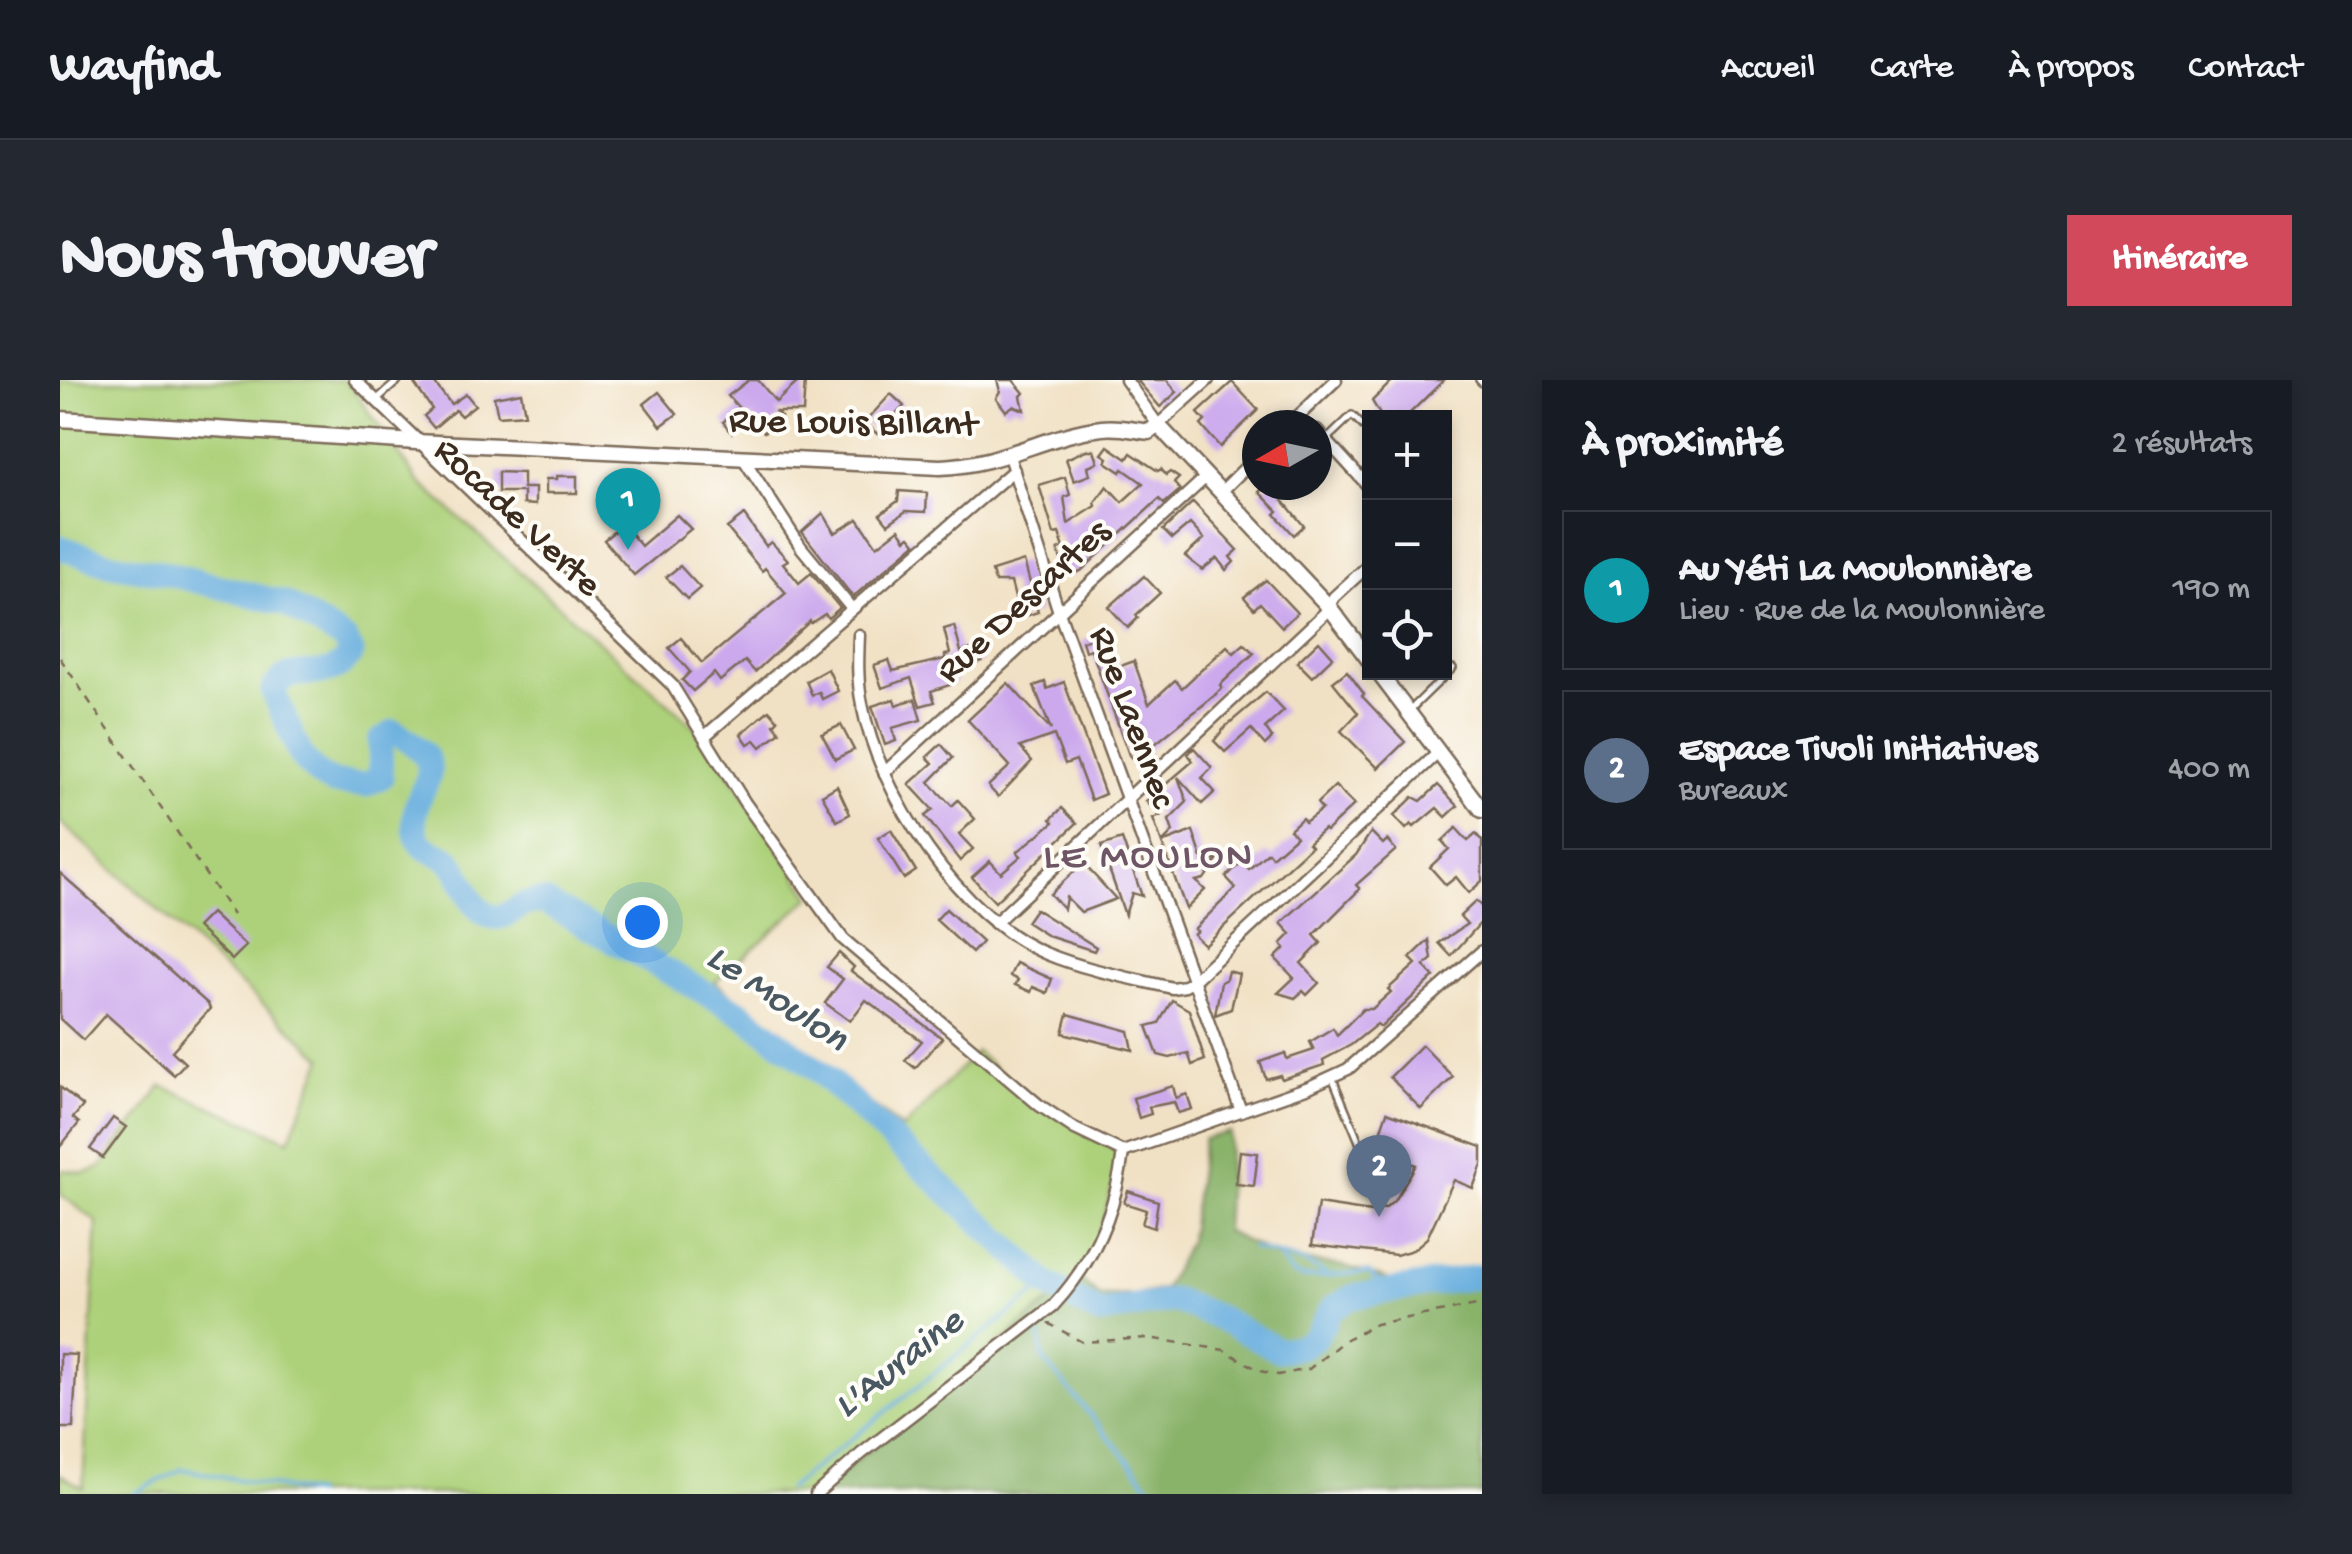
<!DOCTYPE html>
<html lang="fr">
<head>
<meta charset="utf-8">
<style>
	body { margin:0; font-family:"Gochi Hand",sans-serif; background:#242831; color:#f1f3f6 }
	.controls { position:absolute; right:30px; top:30px; display:grid; overflow:hidden; border-radius:0px; box-shadow:0 5px 15px #0003 }
	.controls button { width:90px; height:90px; display:grid; place-items:center; padding:0; border:0; border-bottom:2px solid #363941; background:#171b24; color:#f1f3f6; font:50px sans-serif }
	.compass { position:absolute; left:1182px; top:30px; width:90px; height:90px; border-radius:50%; background:#171b24; box-shadow:0 5px 15px #0003; rotate:261deg }
	.you { position:absolute; left:582px; top:542px; width:35px; height:35px; margin:-25px; border:8px solid #fff; border-radius:50%; background:#1a73e8; box-shadow:0 0 0 15px #1a73e833 }
	.badge { display:grid; place-items:center; width:65px; height:65px; border-radius:50%; background:#d1495b; color:#fff; font-size:32px; font-weight:700 }
	.pin { position:absolute; translate:-50% -82px; filter:drop-shadow(0 2px 5px #0008) }
	.pin::after { content:''; position:absolute; top:52px; width:35px; height:30px; background:inherit; clip-path:polygon(0 0,100% 0,50% 100%) }
	.list { margin:0; padding:0; list-style:none }
	h2 { display:flex; justify-content:space-between; align-items:center; height:130px; margin:0; padding:0 40px; font-size:42px }
	h2 small { font-size:32px; font-weight:400; color:#9ea1a6 }
	.list li { display:grid; grid-template-columns:65px 1fr auto; gap:30px; align-items:center; box-sizing:border-box; height:160px; margin:0 20px 20px; padding:0 20px; border:2px solid #363941; border-radius:0px }
	.list b { display:block; font-size:38px; white-space:nowrap }
	.list p { margin:0; font-size:32px; white-space:nowrap; color:#9ea1a6 }
	.list em { font-size:32px; font-style:normal; color:#9ea1a6 }
	.icon { flex:none; width:55px; height:55px; fill:none; stroke:currentColor; stroke-width:2; stroke-linecap:round; stroke-linejoin:round }
	.map { position:relative; flex:none; width:1422px; height:1114px; overflow:hidden; border-radius:0px }
	header { display:flex; align-items:center; gap:60px; box-sizing:border-box; height:140px; padding:0 50px; background:#171b24; border-bottom:2px solid #363941 }
	header strong { font-size:48px }
	nav { display:flex; gap:55px; margin-inline-start:auto; font-size:35px }
	.intro { display:flex; align-items:center; justify-content:space-between; box-sizing:border-box; height:240px; padding:0 60px }
	h1 { margin:0; font-size:70px }
	.button { padding:25px 45px; border-radius:0px; background:#d1495b; color:#fff; font-size:35px; font-weight:700 }
	main { display:flex; gap:60px; padding:0 60px }
	aside { flex:1; background:#171b24; border-radius:0px; box-shadow:0 5px 15px #0003 }
	.map>svg:first-child { display:block }
</style>
</head>
<body>
<header>
<strong>Wayfind</strong>
<nav><a>Accueil</a><a>Carte</a><a>À propos</a><a>Contact</a></nav>
</header>
<div class="intro"><h1>Nous trouver</h1><a class="button">Itinéraire</a></div>
<main>
<div class="map">
<svg width="1422" height="1114" viewBox="0 0 1422 1114">
	<rect width="100%" height="100%" fill="#fdfcf7"/>
	<filter id="ink" filterUnits="userSpaceOnUse"><feTurbulence type="fractalNoise" baseFrequency=".01" numOctaves="2"/><feDisplacementMap in="SourceGraphic" scale="20" xChannelSelector="R" yChannelSelector="G"/><feConvolveMatrix kernelMatrix="1 2 1 2 8 2 1 2 1" color-interpolation-filters="sRGB"/></filter>
	<filter id="wash" filterUnits="userSpaceOnUse"><feTurbulence type="fractalNoise" baseFrequency=".0048" numOctaves="4" result="noise"/><feDisplacementMap in="SourceGraphic" scale="40" xChannelSelector="R" yChannelSelector="G"/><feGaussianBlur stdDeviation="2.25" result="paint"/><feColorMatrix in="noise" values="0 0 0 0 0 0 0 0 0 0 0 0 0 0 0 0 0 1.4 0 .05"/><feComposite in="paint" operator="in"/></filter>
	<g filter="url(#wash)">
		<rect width="100%" height="100%" fill="#f1e1c4"/>
		<polygon fill="#add17a" stroke="#747e4c" stroke-width="2.5" points="0,0 286,0 359,102 645,356 751,517 655,602 843,749 916,672 979,725 1063,772 1032,877 993,926 756,1114 0,1114 0,1094 23,1108 37,842 0,814 0,794 3,790 25,793 40,788 102,706 229,760 263,678 0,442"/>
		<polygon fill="#8ab36a" stroke="#626e44" stroke-width="2.5" points="1170,752 1165,851 1220,878 1285,886 1330,900 1388,891 1422,891 1422,1114 756,1114 1019,898 1039,916 1076,915 1104,909 1129,861 1143,759"/>
		<g fill="none" stroke-linecap="round" stroke-linejoin="round">
			<g stroke="#67aede" stroke-width="4">
				<polyline points="1192,868 1247,883 1267,895"/>
				<polyline points="1220,878 1231,893 1242,898 1308,892 1328,911"/>
				<polyline points="980,955 983,979 1097,1114"/>
				<polyline points="728,1109 987,904"/>
				<polyline points="73,1114 122,1089 254,1114"/>
			</g>
			<path stroke="#67aede" stroke-width="25" d="M0 167 46 183 109 194 224 223 285 260 292 272C270 311 228 277 213 311L242 378 260 396 273 403 305 405 321 397 320 361 334 352C408 393 341 404 357 457 363 475 383 470 393 484 405 500 410 534 435 537 451 539 458 519 485 522L681 633 760 692 987 904 1039 933 1114 920 1158 937 1218 970 1240 967 1254 959 1272 929 1292 917 1422 896"/>
		</g>
		<g id="blocks">
			<g fill="#cca9ed">
				<polygon points="361,0 372,0 391,24 406,14 415,25 401,36 395,30 374,48 364,36 372,29 355,5"/>
				<polygon points="689,0 698,0 716,22 740,0 745,0 743,32 716,32 721,37 704,52 691,37 672,53 663,42 679,28 668,16"/>
				<polygon points="937,0 953,0 964,13 961,16 964,30 953,26 946,31 936,18 940,11"/>
				<polygon points="1077,0 1107,0 1117,12 1100,27"/>
				<polygon points="1333,0 1384,0 1345,38 1322,38 1312,21"/>
				<polygon points="1172,2 1198,30 1160,67 1141,45 1145,41 1138,33"/>
				<polygon points="461,12 465,34 438,36 434,17"/>
				<polygon points="599,12 617,34 601,46 584,24"/>
				<polygon points="831,14 844,26 817,54 805,42"/>
				<polygon points="1048,66 1067,79 1071,73 1098,91 1101,89 1106,95 1110,92 1119,98 1114,103 1120,110 1104,124 1099,119 1021,191 1006,196 998,170 1004,168 999,153 994,154 979,105 1005,97 1010,115 1004,117 1008,144 1036,126 1035,122 1047,106 1062,122 1083,103 1063,89 1061,92 1046,82 1048,78 1042,74"/>
				<polygon points="1026,70 1034,70 1038,82 1028,86 1030,95 1014,101 1006,79"/>
				<polygon points="438,92 463,93 463,108 475,108 475,125 463,124 463,112 438,112"/>
				<polygon points="497,96 517,96 517,113 486,113 486,99 497,99"/>
				<polygon points="1206,105 1221,105 1227,112 1221,118 1244,146 1234,155 1215,134 1218,131 1199,112"/>
				<polygon points="839,111 867,113 866,132 846,131 828,144 820,134 838,121"/>
				<polygon points="1133,122 1178,170 1170,177 1174,182 1166,190 1157,178 1142,190 1125,176 1144,159 1130,144 1112,159 1103,150"/>
				<polygon points="763,133 775,153 798,139 817,166 839,149 846,159 850,156 856,163 793,217 742,152"/>
				<polygon points="617,135 631,149 574,195 544,160 563,144 581,166"/>
				<polygon points="684,135 706,166 711,162 728,180 723,183 739,203 751,193 780,228 768,238 765,234 751,243 750,241 695,292 685,281 660,301 654,293 633,311 622,300 630,292 609,268 621,258 642,283 726,213 705,188 702,191 667,148"/>
				<polygon points="964,181 978,232 960,238 951,202 935,202 932,191"/>
				<polygon points="620,186 640,208 627,219 606,197"/>
				<polygon points="1084,196 1100,213 1076,235 1078,238 1068,248 1049,227"/>
				<polygon points="1206,200 1237,233 1222,247 1200,223 1194,229 1184,217"/>
				<polygon points="894,246 901,272 918,267 922,281 893,290 896,303 871,311 875,322 860,326 851,298 822,308 814,285 829,280 833,291 885,279 885,275 890,274 884,249"/>
				<polygon points="1037,256 1040,266 1050,263 1058,287 1074,281 1089,324 1115,300 1122,308 1167,266 1174,273 1184,264 1194,273 1160,305 1162,308 1154,316 1085,372 1089,376 1079,386 1069,375 1031,269 1025,271 1022,261"/>
				<polygon points="1259,261 1273,277 1252,297 1237,282"/>
				<polygon points="768,289 778,311 762,319 759,312 752,315 746,301"/>
				<polygon points="1287,291 1304,314 1302,316 1345,362 1318,388 1281,351 1298,333 1273,302"/>
				<polygon points="985,302 987,309 1004,302 1045,414 1031,420 1016,380 1005,384 994,355 960,367 972,381 938,417 928,406 950,386 908,340 948,303 991,350 974,306"/>
				<polygon points="1206,312 1224,331 1205,348 1212,358 1205,365 1191,349 1165,372 1154,361 1166,346"/>
				<polygon points="834,319 836,325 855,319 861,340 832,348 836,361 825,365 812,326"/>
				<polygon points="709,330 718,340 714,344 720,352 701,367 695,360 688,364 681,354"/>
				<polygon points="781,345 794,370 775,379 762,354"/>
				<polygon points="881,364 893,378 869,402 892,426 898,420 915,439 899,454 913,469 900,481 865,436 873,430 849,404 873,383 867,377"/>
				<polygon points="1134,368 1152,388 1142,398 1155,412 1142,424 1118,397 1127,422 1109,440 1113,452 1102,463 1093,439 1100,436 1086,421 1133,381 1128,374"/>
				<polygon points="1378,405 1398,426 1386,437 1377,428 1354,447 1351,444 1346,449 1334,436 1353,417 1361,421"/>
				<polygon points="777,406 790,434 777,441 762,415"/>
				<polygon points="1275,406 1294,425 1266,451 1264,449 1248,463 1251,466 1144,565 1133,554 1137,551 1134,549 1176,508 1166,497 1182,481 1189,489 1208,472 1212,477 1236,456 1230,449 1242,438 1245,442 1262,429 1257,423"/>
				<polygon points="1002,428 1017,443 935,522 912,497 930,481 941,493 961,476 957,472 994,442 991,439"/>
				<polygon points="1396,448 1408,461 1416,454 1422,461 1422,501 1409,513 1396,497 1386,505 1370,487 1389,469 1382,461"/>
				<polygon points="831,450 856,491 844,499 818,458"/>
				<polygon points="1133,451 1144,484 1159,478 1144,499 1136,501 1145,510 1126,529 1102,463"/>
				<polygon points="1311,452 1323,464 1327,460 1336,470 1296,505 1300,509 1254,555 1261,563 1241,583 1259,603 1247,615 1243,611 1235,618 1218,613 1234,598 1215,578 1225,568 1221,564 1231,554 1221,543 1296,475"/>
				<polygon points="1062,459 1082,516 1072,513 1065,535 1041,466"/>
				<polygon points="1023,483 1056,519 1021,532 1006,517 1004,529 990,514"/>
				<polygon points="0,493 148,624 150,629 112,671 125,683 114,695 46,634 23,660 0,639"/>
				<polygon points="1416,521 1422,527 1422,541 1391,576 1379,563 1407,544 1400,536"/>
				<polygon points="886,529 922,562 912,573 876,540"/>
				<polygon points="975,529 1036,567 1034,571 988,556 966,542"/>
				<polygon points="151,533 186,566 172,580 137,547"/>
				<polygon points="1369,560 1372,579 1364,586 1374,597 1321,647 1317,644 1291,665 1263,680 1264,685 1222,699 1220,695 1206,699 1200,682 1225,673 1227,679 1254,670 1250,662 1273,648 1277,655 1303,629 1312,629 1331,612 1328,609 1356,584 1350,578"/>
				<polygon points="779,573 794,587 791,591 882,658 855,688 845,680 862,661 836,642 806,620 790,641 765,623 783,599 767,587"/>
				<polygon points="956,583 992,599 987,613 973,607 971,612 955,605 958,600 950,596"/>
				<polygon points="1168,591 1179,594 1171,629 1155,635 1161,602 1166,599"/>
				<polygon points="1112,620 1129,630 1145,680 1132,685 1128,673 1110,678 1098,675 1087,646 1099,643"/>
				<polygon points="1008,634 1069,651 1073,670 1003,653"/>
				<polygon points="1362,665 1393,697 1361,729 1330,697"/>
				<polygon points="1113,706 1116,718 1127,714 1132,729 1118,733 1114,722 1089,727 1091,734 1079,738 1073,718"/>
				<polygon points="0,707 23,726 13,738 19,743 0,767"/>
				<polygon points="1327,732 1422,767 1422,784 1413,808 1394,800 1367,858 1353,870 1336,875 1252,865 1258,824 1311,832 1312,827 1325,829 1334,821 1356,785 1314,769"/>
				<polygon points="53,738 66,747 43,778 30,769"/>
				<polygon points="1180,771 1198,773 1194,806 1176,804"/>
				<polygon points="1068,811 1098,821 1094,848 1082,844 1086,830 1064,823"/>
				<polygon points="0,974 17,975 13,1048 0,1048"/>
			</g>
		</g>
	</g>
	<g filter="url(#ink)">
		<use href="#blocks" fill-opacity="0" stroke="#7b6a58" stroke-width="2.5"/>
		<g fill="none" stroke-linecap="round" stroke-linejoin="round">
			<defs>
				<g id="service">
					<polyline points="1419,0 1422,3"/>
					<polyline points="315,21 339,0"/>
					<polyline points="1266,60 1292,35 1310,53"/>
					<polyline points="1349,331 1393,288"/>
					<polyline points="1273,699 1310,788"/>
				</g>
				<g id="minor">
					<polyline points="295,0 612,305 685,423 783,559 979,725 1015,749 1063,772"/>
					<polyline points="1066,0 1098,45 1148,0"/>
					<polyline points="1229,45 1276,0"/>
					<polyline points="1257,50 1310,108"/>
					<polyline points="949,76 999,232 1181,731"/>
					<polyline points="683,78 741,167 792,229"/>
					<polyline points="1160,113 1197,76"/>
					<path d="M799 255C798 278 797 301 802 324 819 414 900 539 987 574 1026 590 1071 598 1112 608L1125 606 1134 600 1378 373"/>
					<polyline points="645,356 954,90"/>
					<polyline points="825,392 1145,98"/>
					<polyline points="935,543 1264,234 1274,217 1310,184"/>
					<polyline points="1063,772 1249,707 1288,689 1422,571"/>
					<path d="M756 1114 801 1074 993 926C1033 883 1056 831 1063 772"/>
				</g>
				<g id="tertiary">
					<path d="M0 39 356 62 880 87C942 85 985 55 1042 48 1059 46 1073 50 1089 52L1098 45 1270 228 1310 281"/>
					<polyline points="1318,292 1422,430"/>
				</g>
			</defs>
			<use href="#service" stroke="#7b6a58" stroke-width="10"/>
			<use href="#minor" stroke="#7b6a58" stroke-width="15"/>
			<use href="#tertiary" stroke="#7b6a58" stroke-width="19"/>
			<g stroke="#7b6a58" stroke-width="2.5" stroke-dasharray="8 8" stroke-linecap="butt">
				<polyline points="0,278 173,535"/>
				<polyline points="988,943 1022,962 1089,958 1164,970 1200,991 1218,995 1249,989 1286,959 1316,944 1422,924"/>
			</g>
			<use href="#service" stroke="#fff" stroke-width="5"/>
			<use href="#minor" stroke="#fff" stroke-width="10"/>
			<use href="#tertiary" stroke="#fff" stroke-width="14"/>
		</g>
	</g>
	<g text-anchor="middle" dominant-baseline="central" stroke-width="8" stroke-linejoin="round" paint-order="stroke">
		<g font-size="38" fill="#3b2a1e" stroke="#fdfcf7">
			<text transform="translate(793 45) rotate(1)">Rue Louis Billant</text>
			<text transform="translate(456 139) rotate(43)">Rocade Verte</text>
			<text transform="translate(965 223) rotate(-43)">Rue Descartes</text>
			<text transform="translate(1070 338) rotate(70)">Rue Laennec</text>
		</g>
		<g font-size="40" letter-spacing="2.5" fill="#6e5666" stroke="#fdfcf7">
			<text x="1089" y="478">LE MOULON</text>
		</g>
		<g font-size="40" font-style="italic" fill="#4a5861" stroke="#fdfcf7">
			<text transform="translate(716 620) rotate(34)">Le Moulon</text>
			<text transform="translate(840 985) rotate(-38)">L'Auraine</text>
		</g>
	</g>
</svg>
<div class="controls">
<button>+</button>
<button>−</button>
<button><svg class="icon" aria-label="locate" viewBox="0 0 24 24"><circle cx="12" cy="12" r="6"/><path d="M12 2v4M12 18v4M2 12h4M18 12h4"/></svg></button>
</div>
<svg class="compass" viewBox="-18 -18 36 36"><path d="M0-13l5 13h-10z" fill="#e53935"/><path d="M0 13l5-13h-10z" fill="#9ea1a6"/></svg>
<div class="you"></div>
<div class="pin badge" style="left:568px;top:170px;background:#0f9aa8">1</div>
<div class="pin badge" style="left:1319px;top:837px;background:#5c6f8a">2</div>
</div>
<aside>
<h2>À proximité<small>2 résultats</small></h2>
<ul class="list">
<li><span class="badge" style="background:#0f9aa8">1</span><div><b>Au Yéti La Moulonnière</b><p>Lieu · Rue de la Moulonnière</p></div><em>190 m</em></li>
<li><span class="badge" style="background:#5c6f8a">2</span><div><b>Espace Tivoli Initiatives</b><p>Bureaux</p></div><em>400 m</em></li>
</ul>
</aside>
</main>
</body>
</html>
